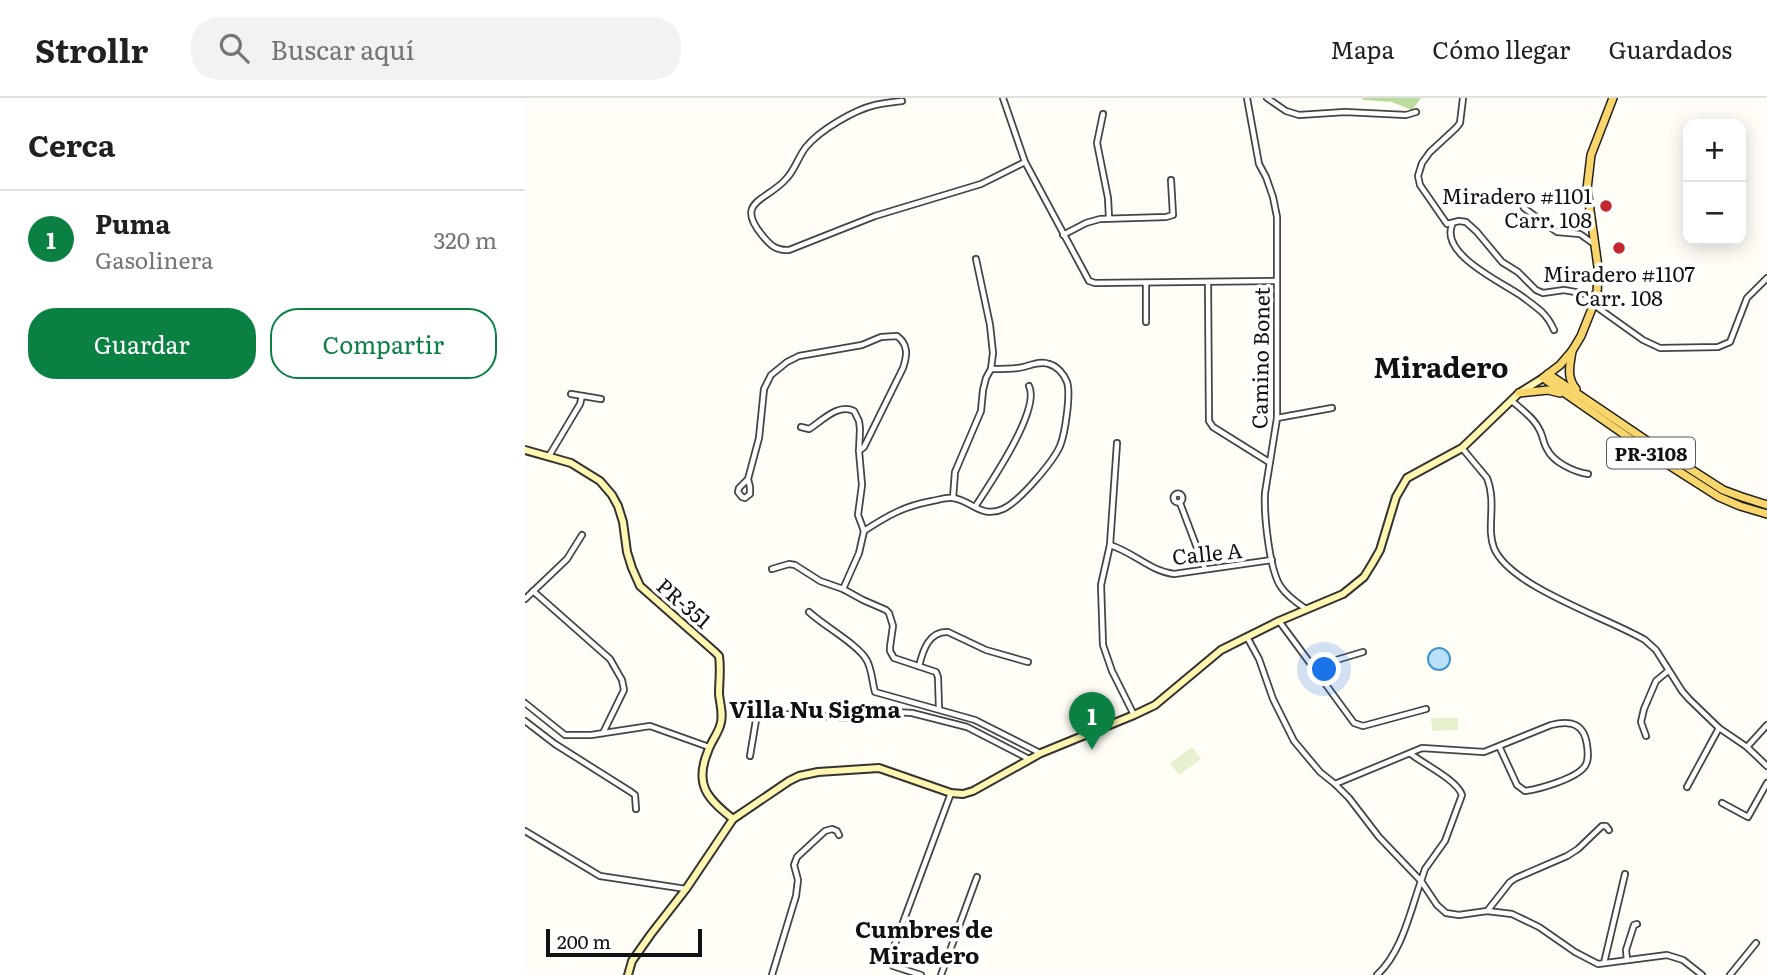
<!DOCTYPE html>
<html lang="es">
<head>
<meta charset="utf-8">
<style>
	body { margin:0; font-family:Literata,serif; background:#f2f2f2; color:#202124 }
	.controls { position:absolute; right:21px; top:21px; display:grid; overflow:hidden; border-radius:14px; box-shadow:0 4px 18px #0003 }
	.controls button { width:63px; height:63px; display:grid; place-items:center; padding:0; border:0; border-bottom:2px solid #e0e0e0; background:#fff; color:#202124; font:35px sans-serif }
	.scale { position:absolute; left:21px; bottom:18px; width:156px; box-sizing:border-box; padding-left:7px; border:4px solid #111; border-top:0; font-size:19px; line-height:24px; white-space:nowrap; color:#111; -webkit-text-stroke:5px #fff; paint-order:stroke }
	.you { position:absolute; left:800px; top:572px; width:24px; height:24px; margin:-18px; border:5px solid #fff; border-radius:50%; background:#1a73e8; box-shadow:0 0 0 10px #1a73e833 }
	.badge { display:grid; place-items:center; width:46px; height:46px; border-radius:50%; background:#0b8043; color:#fff; font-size:23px; font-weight:700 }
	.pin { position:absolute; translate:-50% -58px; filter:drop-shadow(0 2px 4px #0008) }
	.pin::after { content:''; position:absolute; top:37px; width:24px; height:21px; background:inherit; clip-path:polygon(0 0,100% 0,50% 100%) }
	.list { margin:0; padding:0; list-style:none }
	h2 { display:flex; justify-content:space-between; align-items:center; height:91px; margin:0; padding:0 28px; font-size:30px }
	h2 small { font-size:23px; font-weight:400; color:#757577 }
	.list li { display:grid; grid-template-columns:46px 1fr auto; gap:21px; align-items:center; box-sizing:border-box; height:98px; padding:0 28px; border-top:2px solid #e0e0e0 }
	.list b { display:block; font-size:26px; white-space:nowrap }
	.list p { margin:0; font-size:23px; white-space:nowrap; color:#757577 }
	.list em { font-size:23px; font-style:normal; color:#757577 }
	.actions { display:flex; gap:14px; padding:21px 28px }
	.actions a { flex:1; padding:16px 0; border:2px solid #0b8043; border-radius:28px; text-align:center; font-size:24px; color:#0b8043 }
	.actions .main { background:#0b8043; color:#fff }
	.icon { flex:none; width:38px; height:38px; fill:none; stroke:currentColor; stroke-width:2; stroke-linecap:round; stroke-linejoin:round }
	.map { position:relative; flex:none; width:1242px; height:877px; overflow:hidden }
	header { display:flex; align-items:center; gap:42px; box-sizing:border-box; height:98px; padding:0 35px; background:#fff; border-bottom:2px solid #e0e0e0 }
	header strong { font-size:33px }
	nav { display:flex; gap:38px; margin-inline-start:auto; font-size:24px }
	.search { width:490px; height:63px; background:#f2f2f2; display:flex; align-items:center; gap:18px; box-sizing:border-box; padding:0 24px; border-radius:28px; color:#757577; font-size:26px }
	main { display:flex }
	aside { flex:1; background:#fff }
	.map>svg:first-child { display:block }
</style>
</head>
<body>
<header>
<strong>Strollr</strong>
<div class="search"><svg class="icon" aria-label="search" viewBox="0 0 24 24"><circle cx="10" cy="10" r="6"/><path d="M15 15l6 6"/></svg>Buscar aquí</div>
<nav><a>Mapa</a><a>Cómo llegar</a><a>Guardados</a></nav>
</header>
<main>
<aside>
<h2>Cerca<small></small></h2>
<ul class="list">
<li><span class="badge">1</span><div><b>Puma</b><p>Gasolinera</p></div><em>320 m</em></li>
</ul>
<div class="actions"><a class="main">Guardar</a><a>Compartir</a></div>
</aside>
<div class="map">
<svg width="1242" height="877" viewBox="0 0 1242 877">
	<rect width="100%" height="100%" fill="#fffdf5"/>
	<polygon fill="#b9dc9c" points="837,0 896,0 887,12 867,4 839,2"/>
	<g fill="#e6f2cf">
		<polygon points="933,620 933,632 907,633 906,620"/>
		<polygon points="667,649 676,661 654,677 645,665"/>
	</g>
	<circle fill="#b9e0f7" stroke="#3f96cf" stroke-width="2" cx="914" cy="561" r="11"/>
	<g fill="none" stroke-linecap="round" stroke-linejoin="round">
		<defs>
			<g id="street">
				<polyline points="478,0 500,64 564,183 570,185 751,183"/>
				<path d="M722 0 734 66 741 79 748 99 752 119V320L740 395C739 416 744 472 756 489 762 498 772 505 781 511"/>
				<polyline points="742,0 761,13 774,17 820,14 881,17 891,14"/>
				<polyline points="938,0 935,25 931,30 905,54 897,65 893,78 895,87 922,126 934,123 941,124 952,134 977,164 993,174 1011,192 1018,195 1039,192 1072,198"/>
				<path d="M377 3C368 4 359 5 350 7 329 12 295 32 281 49 273 59 270 72 261 81 242 103 209 103 237 137 245 147 251 153 264 152L350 118 456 86 500 64"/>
				<polyline points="578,16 572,45 583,100 584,120"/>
				<polyline points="997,105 999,110 1032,134 1055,136 1069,146"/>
				<path d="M927 127C915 156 976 184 995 197 1002 202 1010 208 1017 214 1022 219 1026 225 1029 232"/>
				<polyline points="538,137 561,125 575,121 641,119 648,117 646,82"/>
				<polyline points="621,185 621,224"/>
				<polyline points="683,185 684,323 688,329 744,364"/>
				<polyline points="1069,207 1118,242 1135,250 1193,249 1205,244 1222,200 1242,180"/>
				<polyline points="46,296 76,301"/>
				<path d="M987 303C996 311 1009 320 1014 331 1018 337 1018 345 1022 351 1028 364 1049 374 1063 376"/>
				<polyline points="752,320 807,310"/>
				<path d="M276 329 284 331C297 323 313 305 329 313L334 323 335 331 334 353 337 387 333 417 339 433 334 455 318 491"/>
				<polyline points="592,345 585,447 576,487 578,547 587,573 609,617"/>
				<path d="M937 350 962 380C972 405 961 430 969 450 985 489 1083 520 1120 542L1131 552 1157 593 1164 601 1194 630 1222 649 1242 668"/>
				<polyline points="24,358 55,306 57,298"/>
				<path d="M223 381 225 389V396L220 400 217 399 213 394 214 390 223 381 234 340 239 291 246 277 262 264 274 258 337 247 356 239 372 238C384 247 382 258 378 270L339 349 334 353"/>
				<circle cx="653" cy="400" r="4.5"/>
				<polyline points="428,400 430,374 456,313 458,292 461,280 466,271 468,255 465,227 451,161"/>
				<polyline points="655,405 680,471"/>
				<path d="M450 409C464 387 516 312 504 288"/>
				<path d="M339 433C362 418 379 408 407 403 413 402 422 399 428 400 446 402 456 421 478 411 494 404 528 364 535 348 540 336 546 296 542 284 539 276 532 268 524 266 514 262 503 269 493 270 484 271 475 271 466 271"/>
				<path d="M585 447C608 454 625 473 649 476L747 462"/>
				<polyline points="247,471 264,466 270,467 295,483 318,491 338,502 361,512 364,515 368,528 365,549 365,553 369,560 411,574 413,579 414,611"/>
				<polyline points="8,493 85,561 97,582 99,592 78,635"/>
				<polyline points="0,501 42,461 57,437"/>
				<path d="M284 514C299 528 332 546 341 561 347 570 347 584 350 594L450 622 515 655"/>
				<polyline points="754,523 788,569"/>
				<path d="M722 539 734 561 748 601 769 643 795 674 810 686 824 700 854 739 896 783C885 814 877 854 852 877"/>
				<polyline points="838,554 788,569 829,625 838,628 901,611"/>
				<path d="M394 568C398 552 404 533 423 534L461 552 503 564"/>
				<polyline points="0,605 40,637 66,637 125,628 184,649"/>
				<polyline points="0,623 30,646 106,694 110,697 111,711"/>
				<polyline points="1121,638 1116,624 1119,611 1131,583 1143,573"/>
				<polyline points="1222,649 1242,627"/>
				<path d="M886 656C900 667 932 682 937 697L920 743 900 771 896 783 912 807 921 815 934 817 962 813 987 816 1014 829 1050 854 1073 866 1142 857 1158 862 1177 877"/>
				<polyline points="225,658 231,622 238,615 331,620 370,614 387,615 442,629 504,661"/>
				<path d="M810 686 897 650 959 654 1026 627C1045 622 1059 625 1062 647 1063 654 1064 662 1060 668 1051 681 1014 691 1000 693L992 687 974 648"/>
				<polyline points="1162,689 1194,630"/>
				<polyline points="1197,705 1223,719 1242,685"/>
				<polyline points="0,733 75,778 161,791"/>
				<polyline points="963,812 985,784 991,780 1042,758 1053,751 1077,728 1081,728 1084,732"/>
				<polyline points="1102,862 1101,852 1109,827 1112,826"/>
				<polyline points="1079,865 1100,776"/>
				<polyline points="247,877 271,798 273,782 269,767 272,759 300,733 307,731 312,733 314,737"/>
				<polyline points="396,877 368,868 364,862 426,695"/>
				<polyline points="416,877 452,779"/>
				<polyline points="1205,877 1231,845"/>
			</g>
			<g id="secondary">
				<path d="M0 352 46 365 75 383 87 397 93 408 98 424 102 454 107 470 115 488 190 554 194 558C196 571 194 584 194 596 195 607 199 617 195 628 192 637 186 644 183 653 169 687 182 700 208 721"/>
				<polyline points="103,877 107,863 126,836 161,791 208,721 264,683 274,678 293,674 354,670 426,695 438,696 448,693 516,655 609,617 630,607 696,552 754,523 818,496 839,479 847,466 855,452 871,399 882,380 937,350 994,295 1018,280"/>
			</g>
			<g id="primary">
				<polyline points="1088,0 1066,57 1062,91 1073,169 1072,198 1056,238 1047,253 1035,267 1018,280 1136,362 1194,399 1215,408 1242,416"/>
				<path d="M1047 253C1045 267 1041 279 1051 291"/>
				<polyline points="1023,276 1128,347 1198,392 1217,399 1242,407"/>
				<polyline points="994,295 1023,292 1035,295"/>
			</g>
		</defs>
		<use href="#street" stroke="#444" stroke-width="8"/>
		<use href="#secondary" stroke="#333" stroke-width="10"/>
		<use href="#primary" stroke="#222" stroke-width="10"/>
		<use href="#street" stroke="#fff" stroke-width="4.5"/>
		<use href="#secondary" stroke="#fff6b0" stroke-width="6"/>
		<use href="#primary" stroke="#f9d66b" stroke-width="7"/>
	</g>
	<g fill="#c4262e" stroke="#fff" stroke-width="2.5">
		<circle cx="1081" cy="108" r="7"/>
		<circle cx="1094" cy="150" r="7"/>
	</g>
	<g text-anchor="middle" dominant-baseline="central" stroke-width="7" stroke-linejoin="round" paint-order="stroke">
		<rect fill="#fff" stroke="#585858" stroke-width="2" x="1082" y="339.5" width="88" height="31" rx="5"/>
		<g font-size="19" font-weight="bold" fill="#111">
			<text x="1126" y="355">PR-3108</text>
		</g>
		<g font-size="21" fill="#111" stroke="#fff" text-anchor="end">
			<text x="1067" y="96">Miradero #1101<tspan x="1067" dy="24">Carr. 108</tspan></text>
			<text x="1094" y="174" text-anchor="middle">Miradero #1107<tspan x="1094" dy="24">Carr. 108</tspan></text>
		</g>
		<g font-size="21" fill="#111" stroke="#fff">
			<text transform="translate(734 260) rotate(-89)">Camino Bonet</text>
			<text transform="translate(682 454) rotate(-6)">Calle A</text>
			<text transform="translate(160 504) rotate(41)">PR-351</text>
		</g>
		<g font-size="23" font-weight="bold" fill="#111" stroke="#fff">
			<text x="290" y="610">Villa Nu Sigma</text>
			<text x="399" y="830">Cumbres de<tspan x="399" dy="26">Miradero</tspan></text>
		</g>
		<g font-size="28" font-weight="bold" fill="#111" stroke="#fff">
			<text x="916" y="268">Miradero</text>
		</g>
	</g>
</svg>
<div class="controls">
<button>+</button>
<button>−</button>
</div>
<div class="scale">200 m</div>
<div class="you"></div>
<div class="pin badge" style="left:567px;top:652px">1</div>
</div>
</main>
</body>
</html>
